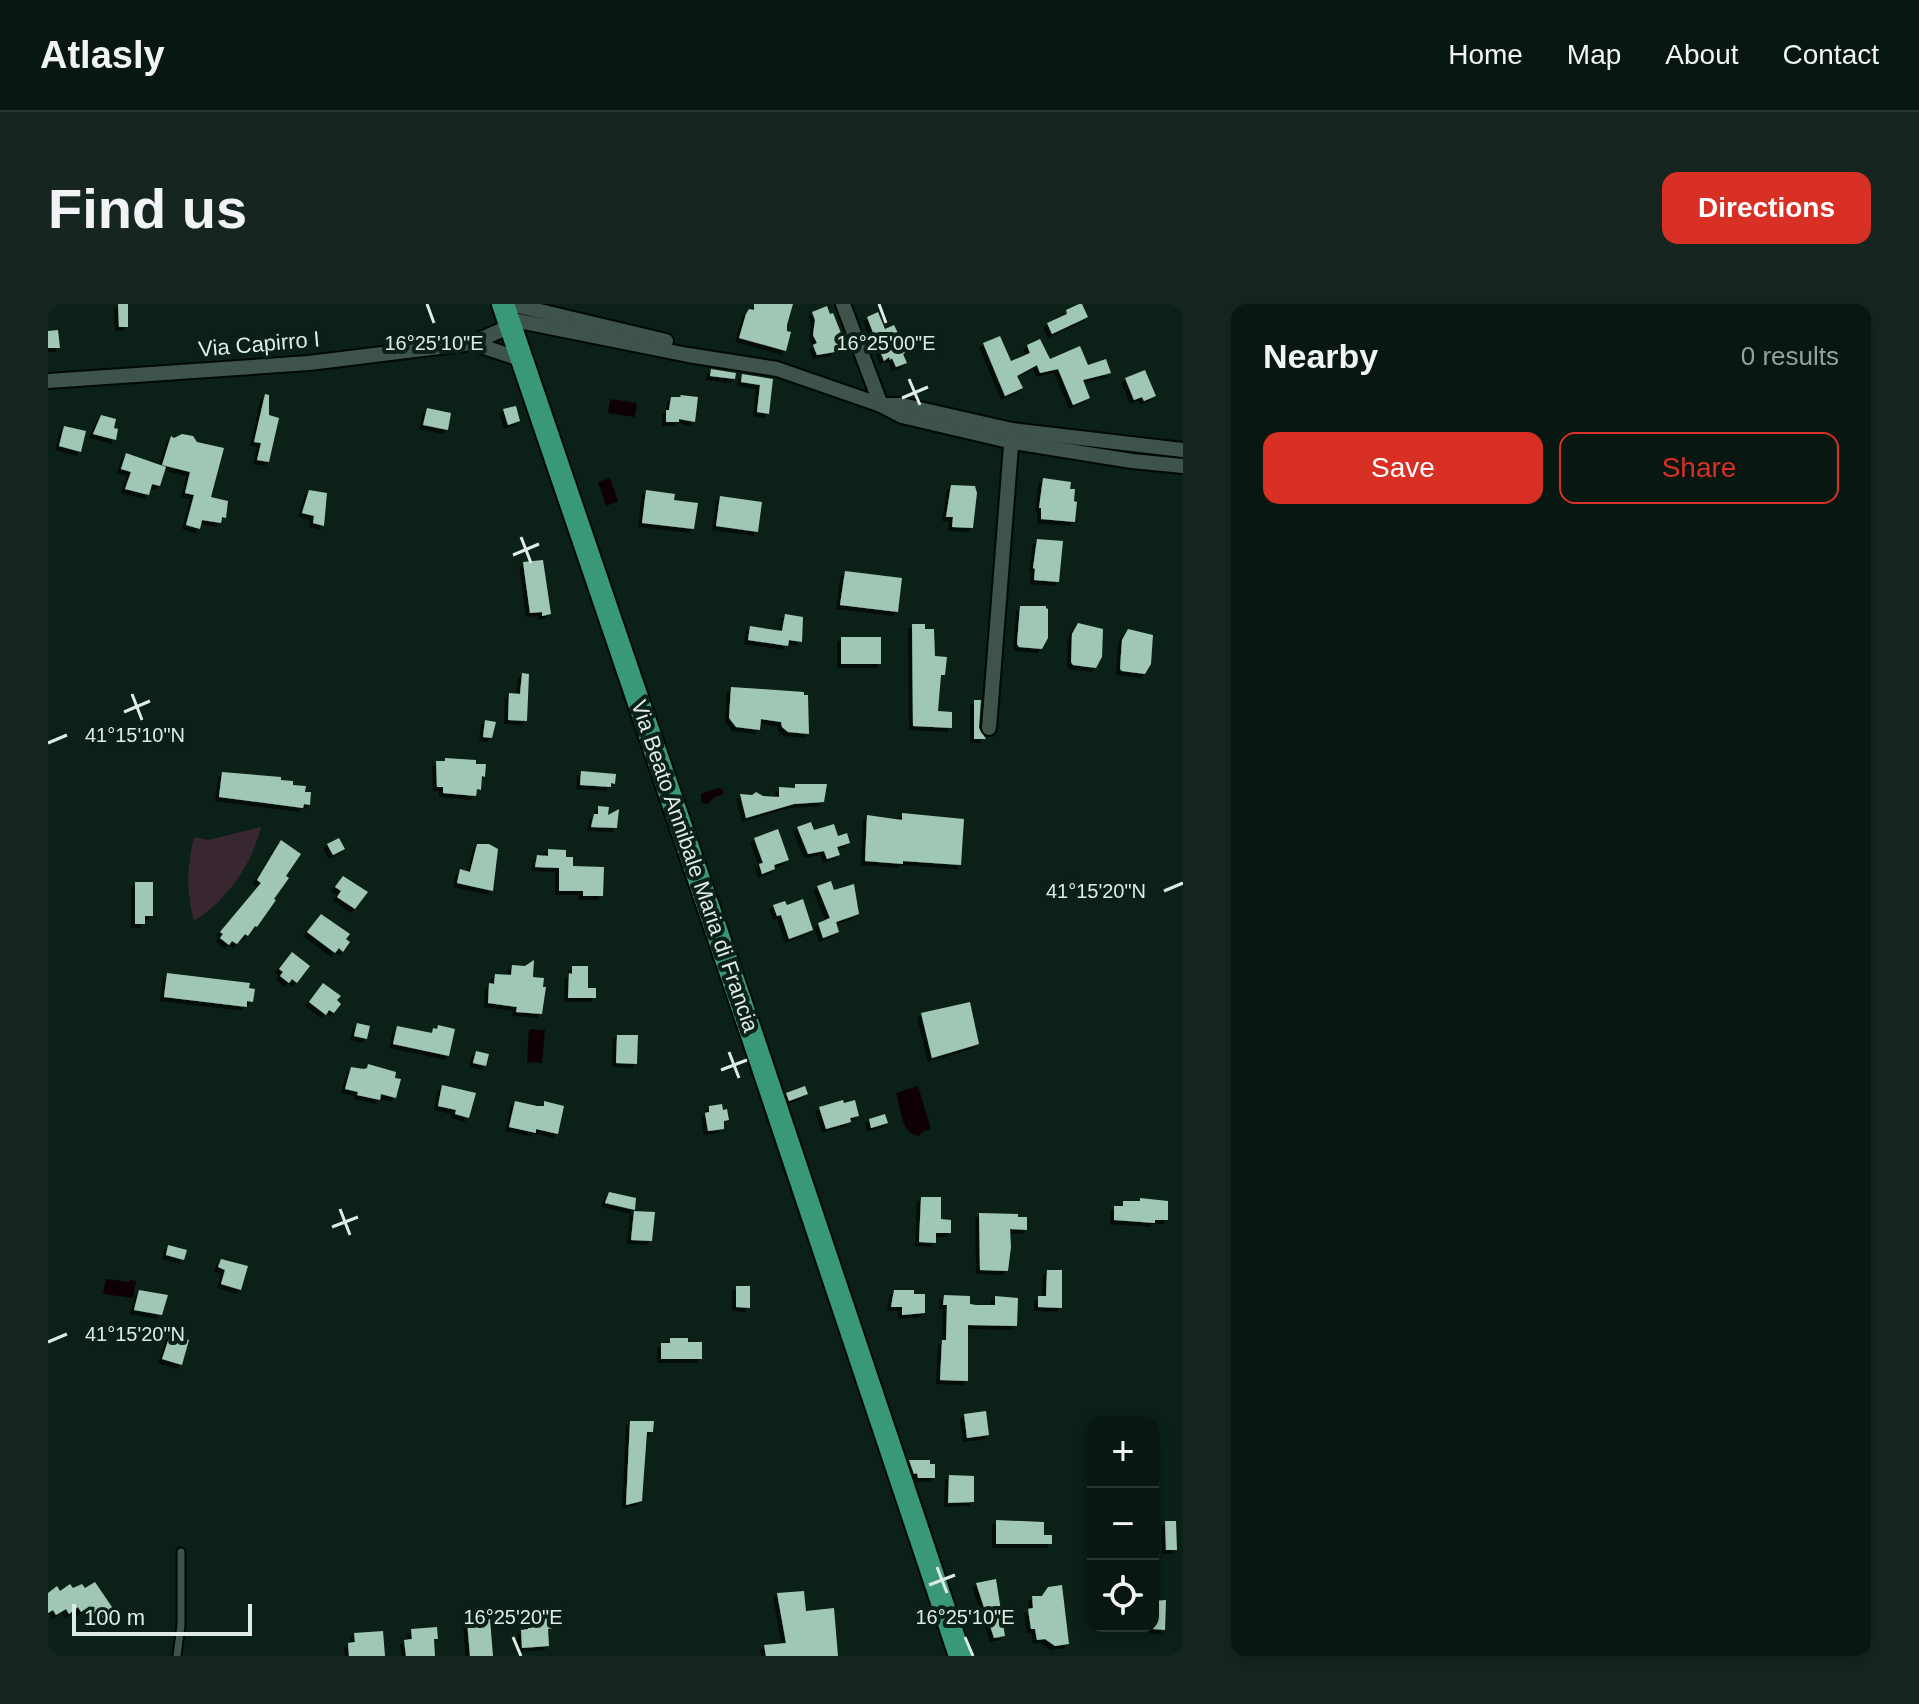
<!DOCTYPE html>
<html lang="en">
<head>
<meta charset="utf-8">
<style>
	body { margin:0; font-family:Helvetica,sans-serif; background:#16251f; color:#f1f3f6 }
	.controls { position:absolute; right:24px; bottom:24px; display:grid; overflow:hidden; border-radius:16px; box-shadow:0 4px 12px #0003 }
	.controls button { width:72px; height:72px; display:grid; place-items:center; padding:0; border:0; border-bottom:2px solid #293731; background:#081811; color:#f1f3f6; font:40px sans-serif }
	.scale { position:absolute; left:24px; bottom:20px; width:180px; box-sizing:border-box; padding-left:8px; border:4px solid #dfebe5; border-top:0; font-size:22px; line-height:28px; white-space:nowrap; color:#dfebe5; -webkit-text-stroke:6px #0b2017; paint-order:stroke }
	.list { margin:0; padding:0; list-style:none }
	h2 { display:flex; justify-content:space-between; align-items:center; height:104px; margin:0; padding:0 32px; font-size:34px }
	h2 small { font-size:26px; font-weight:400; color:#98a09f }
	.actions { display:flex; gap:16px; padding:24px 32px }
	.actions a { flex:1; padding:18px 0; border:2px solid #d93025; border-radius:16px; text-align:center; font-size:28px; color:#d93025 }
	.actions .main { background:#d93025; color:#fff }
	.icon { flex:none; width:44px; height:44px; fill:none; stroke:currentColor; stroke-width:2; stroke-linecap:round; stroke-linejoin:round }
	.map { position:relative; flex:none; width:1135px; height:1352px; overflow:hidden; border-radius:16px }
	header { display:flex; align-items:center; gap:48px; box-sizing:border-box; height:112px; padding:0 40px; background:#081811; border-bottom:2px solid #293731 }
	header strong { font-size:38px }
	nav { display:flex; gap:44px; margin-inline-start:auto; font-size:28px }
	.intro { display:flex; align-items:center; justify-content:space-between; box-sizing:border-box; height:192px; padding:0 48px }
	h1 { margin:0; font-size:56px }
	.button { padding:20px 36px; border-radius:16px; background:#d93025; color:#fff; font-size:28px; font-weight:700 }
	main { display:flex; gap:48px; padding:0 48px }
	aside { flex:1; background:#081811; border-radius:16px; box-shadow:0 4px 12px #0003 }
	.map>svg:first-child { display:block }
</style>
</head>
<body>
<header>
<strong>Atlasly</strong>
<nav><a>Home</a><a>Map</a><a>About</a><a>Contact</a></nav>
</header>
<div class="intro"><h1>Find us</h1><a class="button">Directions</a></div>
<main>
<div class="map">
<svg width="1135" height="1352" viewBox="0 0 1135 1352">
	<defs>
		<filter id="shadow"><feDropShadow dx="-4" dy="4" stdDeviation="0" flood-color="#0009"/></filter>
	</defs>
	<rect width="100%" height="100%" fill="#0b2017"/>
	<path fill="#382630" d="M213 523C203 562 180 595 146 617 138 587 139 563 146 533L160 536Z"/>
	<g fill="#0f0008">
		<polygon points="562,95 589,99 587,113 560,109"/>
		<polygon points="562,174 570,197 558,202 550,178"/>
		<polygon points="669,484 675,485 675,490 666,493 660,500 653,499 653,490"/>
		<polygon points="481,725 497,726 494,759 479,758"/>
		<path d="M870 782 883 825 874 828 871 832C853 830 853 805 848 789Z"/>
		<polygon points="58,975 82,978 82,976 88,977 85,994 55,990"/>
	</g>
	<g fill="#a0c6b5" filter="url(#shadow)">
		<polygon points="70,0 80,0 80,23 71,23"/>
		<polygon points="706,0 745,0 739,21 739,27 743,28 738,47 691,34 698,10 701,5 706,6"/>
		<polygon points="1031,0 1034,0 1040,13 1004,30 999,19 1019,10 1018,6"/>
		<polygon points="779,2 782,10 785,9 797,39 790,42 787,48 769,51 765,41 769,39 765,31 767,16 764,8"/>
		<polygon points="830,8 837,25 846,21 853,35 856,34 862,46 855,50 859,59 848,63 844,54 842,56 841,53 836,57 819,13"/>
		<polygon points="10,26 12,44 0,44 0,27"/>
		<polygon points="952,32 963,57 982,49 979,41 992,35 1002,55 1032,42 1040,61 1058,55 1063,69 1035,76 1042,94 1025,101 1010,65 992,69 989,61 969,72 975,84 957,92 935,39"/>
		<polygon points="663,65 688,69 687,75 662,72"/>
		<polygon points="1097,66 1108,92 1096,97 1094,93 1086,96 1077,74"/>
		<polygon points="694,70 725,75 721,110 709,108 712,81 693,78"/>
		<polygon points="217,90 221,91 221,111 231,114 221,158 209,156 213,139 206,138"/>
		<polygon points="632,91 650,93 647,118 631,115 631,118 618,118 618,106 621,106 623,93 633,93"/>
		<polygon points="468,102 472,117 460,121 455,105"/>
		<polygon points="379,104 403,109 400,126 375,121"/>
		<polygon points="53,111 68,115 66,124 70,125 68,136 45,130"/>
		<polygon points="16,122 38,127 33,148 11,142"/>
		<polygon points="134,130 145,132 149,138 176,144 163,193 180,197 178,214 174,213 173,219 154,216 152,225 138,221 146,191 137,189 142,168 114,161 123,132 126,134"/>
		<polygon points="78,149 118,163 112,182 104,180 101,191 77,185 83,168 73,165"/>
		<polygon points="995,174 1023,178 1022,185 1027,185 1026,197 1029,198 1027,218 993,215 993,204 991,204"/>
		<polygon points="903,181 927,182 929,189 925,224 904,223 905,213 898,213"/>
		<polygon points="261,186 279,189 276,222 265,219 266,212 254,209"/>
		<polygon points="598,186 627,190 626,196 650,199 646,225 594,219"/>
		<polygon points="672,192 714,198 710,228 668,222"/>
		<polygon points="989,235 1015,237 1011,278 986,276 987,265 985,264"/>
		<polygon points="495,256 503,310 494,312 494,308 482,309 475,258"/>
		<polygon points="797,267 854,274 850,308 792,301"/>
		<polygon points="972,302 998,302 998,304 1000,305 1000,334 994,345 971,343 969,340"/>
		<polygon points="737,310 755,313 754,338 741,336 740,342 700,336 702,322 734,327"/>
		<polygon points="1030,319 1055,325 1054,353 1048,364 1025,361 1023,358 1024,330"/>
		<polygon points="864,320 877,320 877,325 886,325 887,352 899,353 897,371 893,371 890,407 904,408 904,424 865,422"/>
		<polygon points="1080,325 1105,331 1103,360 1097,370 1074,367 1072,365 1074,336"/>
		<rect x="793" y="333" width="40" height="27"/>
		<polygon points="474,369 481,370 479,417 460,416 461,389 472,390"/>
		<polygon points="683,383 756,388 756,391 760,391 761,430 740,428 734,423 733,418 713,415 712,426 688,423 681,414"/>
		<polygon points="926,396 933,396 931,424 938,435 926,435"/>
		<polygon points="437,416 448,418 444,434 435,433"/>
		<polygon points="397,454 428,456 428,460 438,460 437,473 434,472 433,486 429,485 428,492 395,489 395,483 389,483 388,457 397,457"/>
		<polygon points="533,467 568,470 567,480 563,479 563,483 532,481"/>
		<polygon points="174,468 233,473 233,476 245,477 245,481 258,482 257,488 263,488 262,501 256,500 255,504 171,493"/>
		<polygon points="747,480 779,480 776,498 746,500 698,514 692,490 704,491 708,488 715,492 731,493 731,483 747,484"/>
		<polygon points="550,502 561,503 560,511 571,505 569,524 543,523 546,510 550,510"/>
		<polygon points="854,509 916,515 913,561 855,557 855,560 817,557 819,511 854,516"/>
		<polygon points="763,518 766,526 786,520 790,532 799,529 802,539 789,543 792,551 779,555 776,547 760,550 749,523"/>
		<polygon points="730,525 741,556 726,561 727,565 714,570 711,560 715,559 706,534"/>
		<polygon points="291,534 297,545 285,551 279,540"/>
		<polygon points="233,536 253,550 238,572 241,574 226,595 228,596 209,623 207,622 200,632 197,630 189,640 184,637 181,641 172,634 175,630 172,628 213,579 209,576"/>
		<polygon points="429,540 441,540 450,545 445,587 409,579 412,565 422,568"/>
		<polygon points="500,545 518,546 518,553 525,553 525,562 556,563 555,592 535,592 535,587 511,587 511,564 487,563 489,551 500,552"/>
		<polygon points="295,572 320,588 307,605 289,593 293,587 287,583"/>
		<polygon points="783,577 786,586 806,580 811,610 788,618 791,628 775,634 770,619 782,614 769,582"/>
		<polygon points="87,578 105,578 105,612 97,612 97,620 87,620"/>
		<polygon points="755,595 765,626 741,635 733,611 729,612 725,601 737,597 739,601"/>
		<polygon points="273,610 302,630 298,635 302,638 295,648 291,644 287,649 259,628"/>
		<polygon points="244,648 262,662 249,679 244,675 241,679 232,672 235,668 231,665"/>
		<polygon points="486,656 485,673 496,674 495,683 498,683 494,710 468,708 469,703 440,699 441,679 446,680 447,670 463,671 464,661 477,662"/>
		<polygon points="524,662 540,662 540,684 548,684 548,694 520,694 521,669 524,670"/>
		<polygon points="119,669 202,679 201,684 207,685 205,698 199,697 199,703 116,693"/>
		<polygon points="275,679 293,692 289,696 293,700 286,709 281,706 278,711 261,698"/>
		<polygon points="922,698 931,740 884,754 873,709"/>
		<polygon points="309,719 322,722 319,735 306,732"/>
		<polygon points="390,721 407,725 401,752 345,740 349,722 384,729 385,724 389,725"/>
		<polygon points="569,731 590,731 589,760 568,759"/>
		<polygon points="428,747 441,750 438,762 425,759"/>
		<polygon points="320,760 348,768 347,774 353,775 348,794 333,790 332,796 309,791 310,788 297,785 303,763 316,765 319,764"/>
		<polygon points="394,781 428,789 421,814 407,810 408,806 390,802"/>
		<polygon points="757,782 760,790 741,797 738,789"/>
		<polygon points="795,796 796,799 807,796 811,812 802,814 803,818 778,825 771,803"/>
		<polygon points="467,797 489,802 496,802 496,797 516,802 510,830 488,825 488,829 461,823"/>
		<polygon points="674,800 675,806 679,805 681,816 676,817 676,825 660,827 657,809 661,808 661,802"/>
		<polygon points="837,810 840,819 823,824 821,815"/>
		<polygon points="561,888 588,894 587,906 557,899"/>
		<polygon points="873,893 893,893 893,915 903,916 903,929 888,929 888,939 871,938"/>
		<polygon points="1092,894 1120,897 1120,916 1107,916 1107,919 1066,916 1066,902 1075,902 1075,897 1092,897"/>
		<polygon points="586,907 607,908 604,937 583,936"/>
		<polygon points="931,909 970,910 970,913 979,913 979,926 962,925 963,943 960,967 932,966"/>
		<polygon points="120,941 139,946 136,956 118,951"/>
		<polygon points="173,955 200,962 193,986 173,980 177,966 170,963"/>
		<polygon points="999,966 1014,966 1014,1004 990,1003 990,992 998,992"/>
		<polygon points="688,982 702,982 702,1004 688,1003"/>
		<polygon points="91,986 120,991 114,1011 86,1006"/>
		<polygon points="846,986 866,986 866,990 877,990 877,1009 854,1011 854,1003 843,1003"/>
		<polygon points="896,991 922,992 922,1000 928,1001 947,1001 947,992 970,994 969,1022 920,1021 920,1077 892,1076 894,1036 898,1036 899,1001 895,1001"/>
		<polygon points="122,1031 141,1036 134,1061 114,1055"/>
		<polygon points="622,1034 640,1034 640,1038 654,1038 654,1055 613,1055 613,1039 622,1039"/>
		<polygon points="938,1107 941,1131 919,1134 916,1110"/>
		<polygon points="582,1117 606,1117 605,1128 599,1128 594,1197 578,1201"/>
		<polygon points="861,1156 882,1156 882,1160 887,1160 887,1174 870,1174 869,1169 866,1170"/>
		<polygon points="901,1171 926,1172 926,1198 900,1199"/>
		<polygon points="948,1216 996,1218 996,1231 1004,1231 1004,1240 948,1240"/>
		<polygon points="1117,1217 1128,1217 1129,1246 1118,1246"/>
		<polygon points="948,1275 957,1332 946,1334 928,1279"/>
		<polygon points="47,1278 66,1306 51,1316 42,1302 33,1308 30,1303 21,1310 18,1305 8,1311 5,1306 0,1309 0,1289 9,1282 12,1287 22,1280 25,1284 34,1280 37,1284"/>
		<polygon points="1014,1281 1021,1340 1007,1342 997,1335 989,1336 987,1325 983,1325 980,1305 985,1304 984,1292 994,1292 1000,1283"/>
		<polygon points="756,1287 758,1307 786,1304 790,1352 718,1352 716,1341 738,1339 729,1289"/>
		<polygon points="1118,1296 1117,1326 1105,1325 1105,1297"/>
		<polygon points="504,1314 505,1324 500,1325 501,1342 474,1344 473,1326 480,1325 480,1316"/>
		<polygon points="442,1315 445,1352 422,1352 419,1317"/>
		<polygon points="389,1323 390,1335 386,1335 387,1352 358,1352 356,1336 364,1335 363,1325"/>
		<polygon points="335,1327 337,1352 301,1352 300,1339 307,1338 306,1329"/>
	</g>
	<g fill="none" stroke-linecap="round" stroke-linejoin="round">
		<defs>
			<polyline id="lane" points="129,1352 133,1321 133,1248"/>
			<g id="street">
				<polyline points="462,0 618,37"/>
				<polyline points="795,0 833,101"/>
				<polyline points="461,15 640,51 729,65 833,101 854,112 965,138 1084,157 1135,162"/>
				<polyline points="424,39 475,56"/>
				<polyline points="0,77 261,59 424,39 463,22"/>
				<polyline points="834,101 854,101 964,126 1135,146"/>
				<polyline points="941,424 964,129"/>
			</g>
			<polyline id="primary" points="455,0 707,740 912,1352"/>
		</defs>
		<use href="#lane" stroke="#000904" stroke-width="11"/>
		<use href="#street" stroke="#000904" stroke-width="18"/>
		<use href="#primary" stroke="#000904" stroke-width="26"/>
		<use href="#lane" stroke="#3e544a" stroke-width="7"/>
		<use href="#street" stroke="#3e544a" stroke-width="14"/>
		<use href="#primary" stroke="#399876" stroke-width="22"/>
	</g>
	<path fill="none" stroke="#dfebe5" stroke-width="3" d="M379 0 386 19M831 0 838 19M861 75 872 101M854 94 880 83M473 233 483 259M465 251 491 240M84 390 94 416M76 408 102 397M0 439 19 431M1116 587 1135 579M681 748 691 774M673 766 699 756M292 905 302 931M284 923 310 913M0 1038 19 1030M889 1263 899 1289M881 1281 907 1271M465 1333 473 1352M917 1333 925 1352"/>
	<g text-anchor="middle" dominant-baseline="central" stroke-width="8" stroke-linejoin="round" paint-order="stroke">
		<g font-size="22" fill="#dfebe5" stroke="#0b2017">
			<text transform="translate(211 40) rotate(-5)">Via Capirro I</text>
			<text transform="translate(647 562) rotate(71)">Via Beato Annibale Maria di Francia</text>
		</g>
	</g>
	<g font-size="20" text-anchor="middle" fill="#dfebe5" stroke="#0b2017" stroke-width="8" stroke-linejoin="round" paint-order="stroke">
		<text x="386" y="46">16°25'10"E</text>
		<text x="838" y="46">16°25'00"E</text>
		<text x="87" y="438">41°15'10"N</text>
		<text x="1048" y="594">41°15'20"N</text>
		<text x="87" y="1037">41°15'20"N</text>
		<text x="465" y="1320">16°25'20"E</text>
		<text x="917" y="1320">16°25'10"E</text>
	</g>
</svg>
<div class="controls">
<button>+</button>
<button>−</button>
<button><svg class="icon" aria-label="locate" viewBox="0 0 24 24"><circle cx="12" cy="12" r="6"/><path d="M12 2v4M12 18v4M2 12h4M18 12h4"/></svg></button>
</div>
<div class="scale">100 m</div>
</div>
<aside>
<h2>Nearby<small>0 results</small></h2>
<ul class="list">
</ul>
<div class="actions"><a class="main">Save</a><a>Share</a></div>
</aside>
</main>
</body>
</html>
